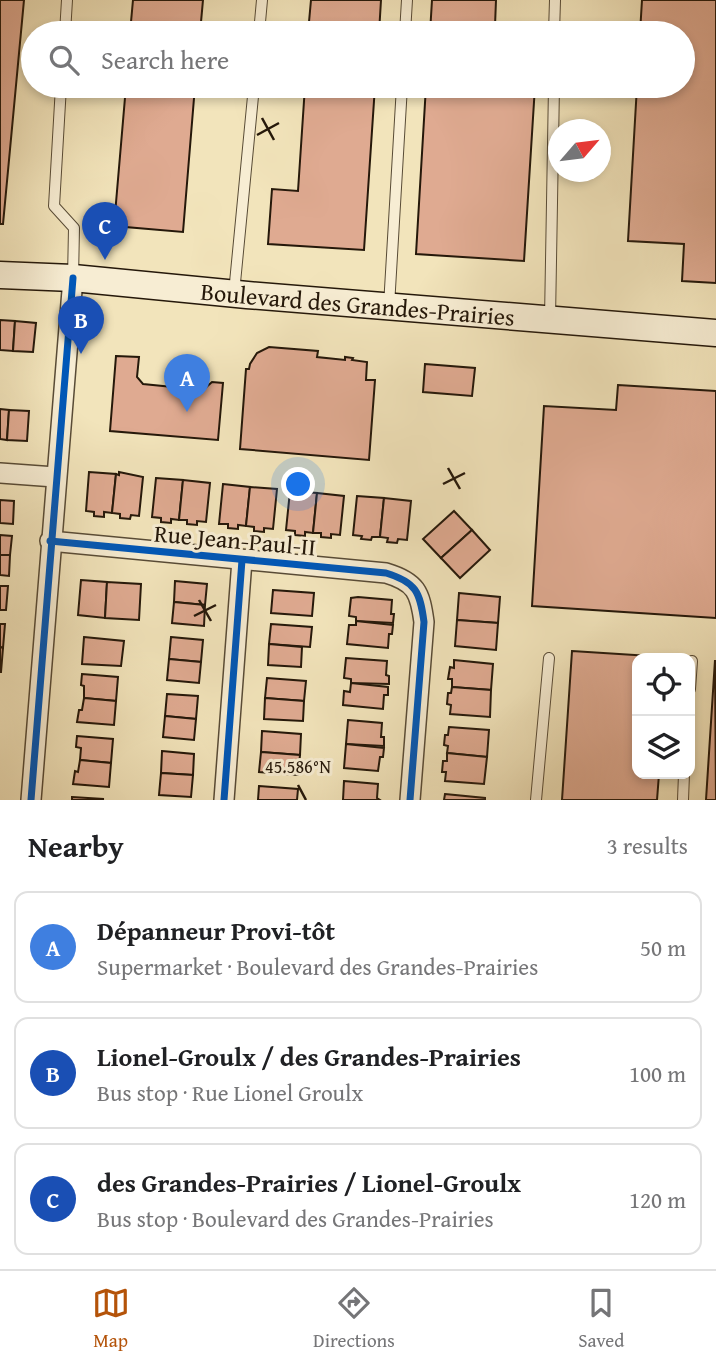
<!DOCTYPE html>
<html lang="en">
<head>
<meta charset="utf-8">
<style>
	body { margin:0; font-family:"Gentium Book Plus",serif; background:#f6f6f6; color:#202124 }
	.controls { position:absolute; right:21px; bottom:21px; display:grid; overflow:hidden; border-radius:14px; box-shadow:0 4px 10px #0003 }
	.controls button { width:63px; height:63px; display:grid; place-items:center; padding:0; border:0; border-bottom:2px solid #e0e0e0; background:#fff; color:#202124; font:35px sans-serif }
	.compass { position:absolute; left:548px; top:119px; width:63px; height:63px; border-radius:50%; background:#fff; box-shadow:0 4px 10px #0003; rotate:62deg }
	.you { position:absolute; left:299px; top:485px; width:24px; height:24px; margin:-18px; border:5px solid #fff; border-radius:50%; background:#1a73e8; box-shadow:0 0 0 10px #1a73e833 }
	.badge { display:grid; place-items:center; width:46px; height:46px; border-radius:50%; background:#b45309; color:#fff; font-size:23px; font-weight:700 }
	.pin { position:absolute; translate:-50% -58px; filter:drop-shadow(0 2px 4px #0008) }
	.pin::after { content:''; position:absolute; top:37px; width:24px; height:21px; background:inherit; clip-path:polygon(0 0,100% 0,50% 100%) }
	.list { margin:0; padding:0; list-style:none }
	h2 { display:flex; justify-content:space-between; align-items:center; height:91px; margin:0; padding:0 28px; font-size:30px }
	h2 small { font-size:23px; font-weight:400; color:#757577 }
	.list li { display:grid; grid-template-columns:46px 1fr auto; gap:21px; align-items:center; box-sizing:border-box; height:112px; margin:0 14px 14px; padding:0 14px; border:2px solid #e0e0e0; border-radius:14px }
	.list b { display:block; font-size:26px; white-space:nowrap }
	.list p { margin:0; font-size:23px; white-space:nowrap; color:#757577 }
	.list em { font-size:23px; font-style:normal; color:#757577 }
	.icon { flex:none; width:38px; height:38px; fill:none; stroke:currentColor; stroke-width:2; stroke-linecap:round; stroke-linejoin:round }
	.map { position:relative; flex:none; width:716px; height:800px; overflow:hidden }
	.search { position:absolute; background:#fff; box-shadow:0 4px 10px #0003; left:21px; right:21px; top:21px; height:77px; display:flex; align-items:center; gap:18px; box-sizing:border-box; padding:0 24px; border-radius:38px; color:#757577; font-size:26px }
	.sheet { height:469px; background:#fff }
	nav { display:flex; justify-content:space-around; align-items:center; box-sizing:border-box; height:98px; border-top:2px solid #e0e0e0; background:#fff; font-size:19px; color:#757577 }
	nav a { display:grid; justify-items:center; gap:4px }
	nav .on { color:#b45309 }
	.map>svg:first-child { display:block }
</style>
</head>
<body>
<div class="map">
<svg width="716" height="800" viewBox="0 0 716 800">
	<rect width="100%" height="100%" fill="#f2e4bb"/>
	<filter id="stains"><feTurbulence type="fractalNoise" baseFrequency=".00286" numOctaves="4"/><feColorMatrix values="0 0 0 0 .2 0 0 0 0 .09 0 0 0 0 .02 0 0 0 .5 -.17"/></filter>
	<radialGradient id="worn" r=".72"><stop offset=".6" stop-color="#630" stop-opacity="0"/><stop offset="1" stop-color="#630" stop-opacity=".3"/></radialGradient>
	<g fill="#dfaa91" stroke="#25180a" stroke-width="2">
		<polygon points="0,0 24,0 3,224 0,224"/>
		<polygon points="133,0 203,0 200,33 130,33"/>
		<polygon points="311,0 381,0 379,33 308,33"/>
		<polygon points="432,0 496,0 495,26 538,28 538,33 430,33"/>
		<polygon points="642,0 716,0 716,283 682,281 684,244 628,241 637,86 683,86 683,33 640,33"/>
		<polygon points="126,86 195,86 183,232 114,226"/>
		<polygon points="305,86 375,86 364,250 268,244 272,189 298,191"/>
		<polygon points="426,86 535,86 524,261 416,254"/>
		<polygon points="0,320 15,321 13,351 0,350"/>
		<polygon points="15,321 36,323 33,352 13,351"/>
		<polygon points="269,347 318,351 317,357 345,360 345,357 353,358 352,360 367,362 366,380 375,380 369,460 240,449 246,369 249,369 250,364 257,353"/>
		<polygon points="116,356 139,357 137,377 143,384 203,390 212,382 223,383 218,440 110,431"/>
		<polygon points="425,364 475,368 472,396 423,392"/>
		<polygon points="618,385 716,391 716,618 532,606 544,406 616,410"/>
		<polygon points="0,409 9,410 7,440 0,439"/>
		<polygon points="9,410 29,411 27,441 7,440"/>
		<polygon points="89,472 116,474 112,513 104,512 104,517 94,516 94,512 86,511"/>
		<polygon points="119,472 143,477 139,516 131,515 130,519 120,518 120,514 112,513 116,474 119,475"/>
		<polygon points="156,478 183,480 179,520 171,519 171,523 161,522 161,518 152,517"/>
		<polygon points="183,480 210,483 206,522 197,521 197,525 187,524 187,520 179,520"/>
		<polygon points="223,484 250,487 246,526 238,525 238,529 228,528 228,524 219,524"/>
		<polygon points="250,487 277,489 273,529 264,528 264,532 254,531 254,527 246,526"/>
		<polygon points="290,491 317,493 313,533 305,532 305,536 295,535 295,531 286,530"/>
		<polygon points="317,493 344,496 340,535 331,534 331,538 321,537 321,533 313,533"/>
		<polygon points="357,496 384,498 380,537 372,537 371,540 361,539 362,536 353,535"/>
		<polygon points="384,498 411,501 407,540 398,539 397,543 387,542 388,538 380,537"/>
		<polygon points="0,500 14,501 13,524 0,523"/>
		<polygon points="454,511 472,530 441,558 423,539"/>
		<polygon points="472,530 490,550 460,578 441,558"/>
		<polygon points="0,535 12,536 10,555 0,555"/>
		<polygon points="0,555 10,555 9,576 0,575"/>
		<polygon points="81,580 107,582 105,618 78,615"/>
		<polygon points="175,581 207,584 205,605 174,602"/>
		<polygon points="107,582 141,584 139,620 105,618"/>
		<polygon points="0,586 8,586 6,610 0,610"/>
		<polygon points="273,590 314,593 312,616 271,613"/>
		<polygon points="459,593 500,597 498,623 457,620"/>
		<polygon points="358,597 392,600 391,614 394,614 393,623 356,621 356,617 349,616 351,598"/>
		<polygon points="174,602 205,605 204,626 172,623"/>
		<polygon points="457,620 498,623 496,650 455,646"/>
		<polygon points="356,621 393,625 392,634 389,634 388,648 347,644 349,625 356,625"/>
		<polygon points="0,624 5,624 3,648 0,647"/>
		<polygon points="271,624 312,627 310,647 269,644"/>
		<polygon points="84,637 124,641 121,666 82,664"/>
		<polygon points="171,637 203,640 201,662 169,659"/>
		<polygon points="269,644 302,647 301,667 268,665"/>
		<polygon points="0,647 3,648 1,672 0,672"/>
		<polygon points="572,651 666,657 637,658 637,774 659,774 657,800 562,800"/>
		<polygon points="346,658 387,661 386,675 389,676 389,684 351,683 351,679 344,678"/>
		<polygon points="169,659 201,662 199,683 167,680"/>
		<polygon points="454,660 493,664 491,690 452,687 452,679 448,679 450,667 454,668"/>
		<polygon points="715,660 716,800 706,800"/>
		<polygon points="82,674 118,677 116,701 84,698 84,686 81,685"/>
		<polygon points="267,678 306,681 304,701 265,698"/>
		<polygon points="351,683 388,687 388,695 384,695 383,709 343,705 344,691 350,692"/>
		<polygon points="452,687 491,690 490,717 450,714 451,705 447,704 448,693 451,693"/>
		<polygon points="167,694 198,696 196,719 165,716"/>
		<polygon points="84,698 116,701 114,725 77,722 79,710 82,710"/>
		<polygon points="265,698 304,701 303,721 264,719"/>
		<polygon points="165,716 196,719 194,740 163,737"/>
		<polygon points="348,720 382,723 381,737 384,737 384,746 346,744"/>
		<polygon points="449,727 489,730 487,757 447,753 448,746 444,745 445,735 448,735"/>
		<polygon points="262,731 301,734 300,755 261,752"/>
		<polygon points="77,736 113,739 111,763 80,760 81,748 76,747"/>
		<polygon points="346,744 384,748 383,757 380,757 378,771 344,768"/>
		<polygon points="162,751 194,754 193,775 161,773"/>
		<polygon points="261,752 300,755 298,775 259,772"/>
		<polygon points="447,753 487,757 484,784 445,781 446,772 442,772 443,761 447,761"/>
		<polygon points="80,760 111,763 109,787 73,784 75,771 78,772"/>
		<polygon points="161,773 193,775 191,797 159,795"/>
		<polygon points="344,781 378,784 377,798 380,800 343,800"/>
		<polygon points="259,786 298,789 297,800 258,800"/>
		<polygon points="445,794 485,798 485,800 444,800"/>
		<polygon points="72,797 104,799 72,800"/>
	</g>
	<g fill="none" stroke-linecap="round" stroke-linejoin="round">
		<defs>
			<g id="service">
				<polyline points="65,33 67,0"/>
				<polyline points="259,33 262,0"/>
				<polyline points="405,33 407,0"/>
				<polyline points="554,33 555,0"/>
				<polyline points="61,86 54,206 74,228 73,278"/>
				<polyline points="234,293 254,86"/>
				<polyline points="389,306 402,86"/>
				<polyline points="550,319 554,86"/>
				<polyline points="690,689 692,661"/>
				<polyline points="536,800 549,658"/>
				<polyline points="683,800 684,774"/>
			</g>
			<g id="minor">
				<polyline points="0,473 55,477"/>
				<path d="M50 541 386 573C416 582 420 592 424 622L410 800"/>
				<polyline points="31,800 73,278"/>
				<polyline points="224,800 242,560"/>
			</g>
			<g id="secondary">
				<path id="s1" d="M0 275 73 278 247 295 716 333"/>
			</g>
		</defs>
		<use href="#service" stroke="#584b36" stroke-width="12"/>
		<use href="#minor" stroke="#584b36" stroke-width="22"/>
		<use href="#secondary" stroke="#25180a" stroke-width="29"/>
		<use href="#service" stroke="#f7edd3" stroke-width="10"/>
		<use href="#minor" stroke="#f7edd3" stroke-width="19"/>
		<use href="#secondary" stroke="#f7edd3" stroke-width="26"/>
		<defs>
			<g id="cycleway">
				<path d="M50 541 386 573C416 582 420 592 424 622L410 800"/>
				<polyline points="31,800 73,278"/>
				<polyline points="224,800 242,560"/>
			</g>
		</defs>
		<use href="#cycleway" stroke="#f7edd3" stroke-width="11"/>
		<use href="#cycleway" stroke="#0057b8" stroke-width="7"/>
	</g>
	<path fill="none" stroke="#25180a" stroke-width="2.5" d="M262 118 274 140M257 135 279 123M448 468 460 489M443 484 465 473M199 600 211 621M194 616 216 605M298 785 306 800"/>
	<g text-anchor="middle" dominant-baseline="central" stroke-width="6" stroke-linejoin="round" paint-order="stroke">
		<g font-size="24" fill="#25180a" stroke="#f7edd3">
			<text stroke="none"><textPath href="#s1" startOffset="359">Boulevard des Grandes-Prairies</textPath></text>
			<text transform="translate(235 540) rotate(5)">Rue Jean-Paul-II</text>
		</g>
	</g>
	<g font-size="18" text-anchor="middle" fill="#25180a" stroke="#f7edd3" stroke-width="6" stroke-linejoin="round" paint-order="stroke">
		<text x="298" y="773">45.586°N</text>
	</g>
	<rect width="100%" height="100%" filter="url(#stains)"/>
	<rect width="100%" height="100%" fill="url(#worn)"/>
</svg>
<div class="controls">
<button><svg class="icon" aria-label="locate" viewBox="0 0 24 24"><circle cx="12" cy="12" r="6"/><path d="M12 2v4M12 18v4M2 12h4M18 12h4"/></svg></button>
<button><svg class="icon" aria-label="layers" viewBox="0 0 24 24"><path d="M12 4l9 5-9 5-9-5zM3 14l9 5 9-5"/></svg></button>
</div>
<svg class="compass" viewBox="-18 -18 36 36"><path d="M0-13l5 13h-10z" fill="#e53935"/><path d="M0 13l5-13h-10z" fill="#757577"/></svg>
<div class="you"></div>
<div class="pin badge" style="left:187px;top:412px;background:#3f7fe0">A</div>
<div class="pin badge" style="left:81px;top:354px;background:#1a4fb4">B</div>
<div class="pin badge" style="left:105px;top:260px;background:#1a4fb4">C</div>
<div class="search"><svg class="icon" aria-label="search" viewBox="0 0 24 24"><circle cx="10" cy="10" r="6"/><path d="M15 15l6 6"/></svg>Search here</div>
</div>
<section class="sheet">
<h2>Nearby<small>3 results</small></h2>
<ul class="list">
<li><span class="badge" style="background:#3f7fe0">A</span><div><b>Dépanneur Provi-tôt</b><p>Supermarket · Boulevard des Grandes-Prairies</p></div><em>50 m</em></li>
<li><span class="badge" style="background:#1a4fb4">B</span><div><b>Lionel-Groulx / des Grandes-Prairies</b><p>Bus stop · Rue Lionel Groulx</p></div><em>100 m</em></li>
<li><span class="badge" style="background:#1a4fb4">C</span><div><b>des Grandes-Prairies / Lionel-Groulx</b><p>Bus stop · Boulevard des Grandes-Prairies</p></div><em>120 m</em></li>
</ul>
</section>
<nav>
<a class="on"><svg class="icon" aria-label="map" viewBox="0 0 24 24"><path d="M3 6l6-2 6 2 6-2v14l-6 2-6-2-6 2zM9 4v14M15 6v14"/></svg>Map</a>
<a><svg class="icon" aria-label="directions" viewBox="0 0 24 24"><path d="M12 3l9 9-9 9-9-9zM9 14v-3h6M13 9l2 2-2 2"/></svg>Directions</a>
<a><svg class="icon" aria-label="saved" viewBox="0 0 24 24"><path d="M7 4h10v16l-5-4-5 4z"/></svg>Saved</a>
</nav>
</body>
</html>
